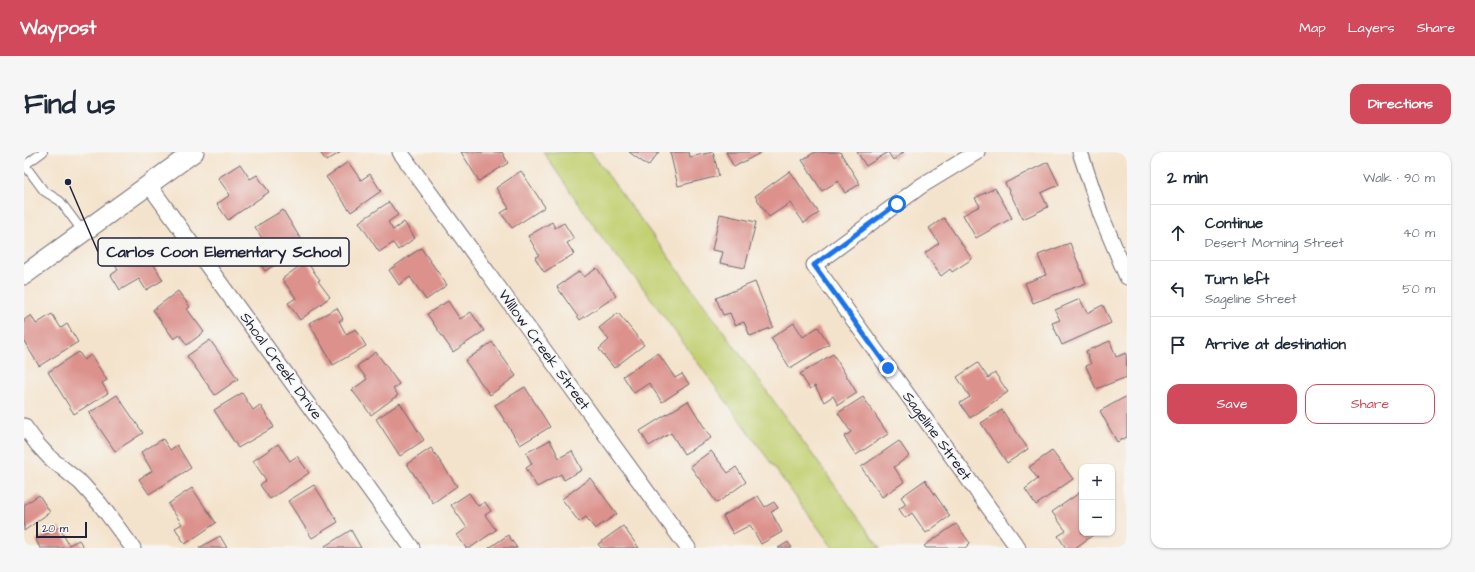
<!DOCTYPE html>
<html lang="en">
<head>
<meta charset="utf-8">
<style>
	body { margin:0; font-family:"Architects Daughter",sans-serif; background:#f6f6f7; color:#1f2937 }
	.controls { position:absolute; right:12px; bottom:12px; display:grid; overflow:hidden; border-radius:8px; box-shadow:0 1px 3px #0004 }
	.controls button { width:36px; height:36px; display:grid; place-items:center; padding:0; border:0; border-bottom:1px solid #e0e1e3; background:#fff; color:#1f2937; font:20px sans-serif }
	.scale { position:absolute; left:12px; bottom:10px; width:51px; box-sizing:border-box; padding-left:4px; border:2px solid #22223b; border-top:0; font-size:11px; line-height:14px; white-space:nowrap; color:#22223b; -webkit-text-stroke:3px #f6f6f2; paint-order:stroke }
	.stop { position:absolute; width:12px; height:12px; margin:-9px; border:3px solid #1a73e8; border-radius:50%; background:#fff }
	.stop.end { background:#1a73e8; border-color:#fff; box-shadow:0 1px 4px #0008 }
	.list { margin:0; padding:0; list-style:none }
	h2 { display:flex; justify-content:space-between; align-items:center; height:52px; margin:0; padding:0 16px; font-size:17px }
	h2 small { font-size:13px; font-weight:400; color:#747a83 }
	.list li { display:grid; grid-template-columns:26px 1fr auto; gap:12px; align-items:center; box-sizing:border-box; height:56px; padding:0 16px; border-top:1px solid #e0e1e3 }
	.list b { display:block; font-size:15px; white-space:nowrap }
	.list p { margin:0; font-size:13px; white-space:nowrap; color:#747a83 }
	.list em { font-size:13px; font-style:normal; color:#747a83 }
	.actions { display:flex; gap:8px; padding:12px 16px }
	.actions a { flex:1; padding:9px 0; border:1px solid #d1495b; border-radius:12px; text-align:center; font-size:14px; color:#d1495b }
	.actions .main { background:#d1495b; color:#fff }
	.icon { flex:none; width:22px; height:22px; fill:none; stroke:currentColor; stroke-width:2; stroke-linecap:round; stroke-linejoin:round }
	.map { position:relative; flex:none; width:1103px; height:396px; overflow:hidden; border-radius:12px }
	header { display:flex; align-items:center; gap:24px; box-sizing:border-box; height:56px; padding:0 20px; background:#d1495b; color:#fff }
	header strong { font-size:19px }
	nav { display:flex; gap:22px; margin-inline-start:auto; font-size:14px }
	.intro { display:flex; align-items:center; justify-content:space-between; box-sizing:border-box; height:96px; padding:0 24px }
	h1 { margin:0; font-size:28px }
	.button { padding:10px 18px; border-radius:12px; background:#d1495b; color:#fff; font-size:14px; font-weight:700 }
	main { display:flex; gap:24px; padding:0 24px }
	aside { flex:1; background:#fff; border-radius:12px; box-shadow:0 1px 3px #0004 }
	.map>svg:first-child { display:block }
</style>
</head>
<body>
<header>
<strong>Waypost</strong>
<nav><a>Map</a><a>Layers</a><a>Share</a></nav>
</header>
<div class="intro"><h1>Find us</h1><a class="button">Directions</a></div>
<main>
<div class="map">
<svg width="1103" height="396" viewBox="0 0 1103 396">
	<rect width="100%" height="100%" fill="#f6f6f2"/>
	<filter id="ink" filterUnits="userSpaceOnUse"><feTurbulence type="fractalNoise" baseFrequency=".025" numOctaves="2"/><feDisplacementMap in="SourceGraphic" scale="8" xChannelSelector="R" yChannelSelector="G"/><feConvolveMatrix kernelMatrix="1 2 1 2 8 2 1 2 1" color-interpolation-filters="sRGB"/></filter>
	<filter id="wash" filterUnits="userSpaceOnUse"><feTurbulence type="fractalNoise" baseFrequency=".012" numOctaves="4" result="noise"/><feDisplacementMap in="SourceGraphic" scale="16" xChannelSelector="R" yChannelSelector="G"/><feGaussianBlur stdDeviation="0.9" result="paint"/><feColorMatrix in="noise" values="0 0 0 0 0 0 0 0 0 0 0 0 0 0 0 0 0 1.4 0 .05"/><feComposite in="paint" operator="in"/></filter>
	<g filter="url(#wash)">
		<rect width="100%" height="100%" fill="#f4e3cc"/>
		<polygon fill="#c2d072" stroke="#727956" points="519,0 567,0 697,176 856,396 809,396 620,137 582,91"/>
		<g id="blocks">
			<g fill="#dc918c">
				<polygon points="296,0 317,0 302,9"/>
				<polygon points="437,0 478,0 484,11 455,29"/>
				<polygon points="605,0 635,0 624,14"/>
				<polygon points="646,0 665,0 666,5 689,0 695,24 654,34"/>
				<polygon points="702,0 738,0 710,15"/>
				<polygon points="791,0 816,0 836,32 821,41 814,29 798,39 778,8"/>
				<polygon points="833,0 864,0 842,14"/>
				<polygon points="864,0 880,0 869,8"/>
				<polygon points="324,10 337,28 346,22 357,39 327,60 302,25"/>
				<polygon points="1024,10 1035,33 1017,41 1024,55 999,67 981,31"/>
				<polygon points="216,12 226,27 233,23 245,40 204,68 193,52 206,43 194,26"/>
				<polygon points="497,19 521,55 488,76 477,61 485,56 472,36"/>
				<polygon points="766,19 795,61 780,71 766,51 745,65 731,44"/>
				<polygon points="971,36 988,66 952,86 939,63 956,54 951,46"/>
				<polygon points="365,50 374,63 364,70 369,78 380,70 391,86 374,98 369,91 355,100 335,70"/>
				<polygon points="259,58 281,94 241,119 231,104 244,96 231,75"/>
				<polygon points="696,62 732,70 721,116 696,111 699,100 688,98"/>
				<polygon points="920,66 948,107 928,120 926,117 917,124 901,101 915,91 905,76"/>
				<polygon points="528,70 531,76 540,71 550,87 543,91 550,102 520,120 511,106 515,103 504,84"/>
				<polygon points="115,88 139,128 122,138 115,127 96,138 87,123 94,118 86,105"/>
				<polygon points="1046,91 1062,131 1009,151 1001,131 1022,123 1014,103"/>
				<polygon points="397,96 423,133 402,148 386,125 375,133 365,118"/>
				<polygon points="282,109 296,128 294,129 306,145 276,168 264,151 272,146 258,127"/>
				<polygon points="573,116 592,144 556,168 533,135 556,119 560,125"/>
				<polygon points="731,130 749,175 726,184 720,170 711,173 706,161 699,163 692,146"/>
				<polygon points="154,139 166,155 163,157 180,180 163,193 156,183 150,187 129,158"/>
				<polygon points="1056,147 1063,161 1079,153 1087,171 1038,193 1028,171 1036,168 1031,158"/>
				<polygon points="424,149 436,167 447,160 460,179 429,200 403,162"/>
				<polygon points="313,156 319,167 315,169 322,182 332,177 342,194 309,213 285,171"/>
				<polygon points="594,161 620,193 590,216 575,197 585,188 575,176"/>
				<polygon points="28,162 37,176 43,172 54,190 15,214 0,189 0,168 7,163 12,172"/>
				<polygon points="770,171 779,185 794,175 805,192 766,216 747,186"/>
				<polygon points="186,188 214,227 191,243 163,204"/>
				<polygon points="1086,189 1092,205 1102,201 1103,225 1072,237 1062,214 1067,212 1062,199"/>
				<polygon points="468,190 492,224 466,243 441,209"/>
				<polygon points="55,200 60,208 67,203 83,228 78,231 84,241 50,262 24,220"/>
				<polygon points="352,200 375,232 369,237 374,243 347,263 328,238 343,227 333,214"/>
				<polygon points="634,201 651,226 658,222 665,232 638,250 625,231 610,241 599,224"/>
				<polygon points="809,202 833,241 814,253 809,244 800,250 791,234 786,237 776,222"/>
				<polygon points="954,211 964,226 971,221 984,240 946,266 936,251 946,245 933,225"/>
				<polygon points="501,235 526,275 496,293 471,253"/>
				<polygon points="218,241 229,258 236,253 250,275 214,296 190,258"/>
				<polygon points="93,243 119,281 91,299 65,261"/>
				<polygon points="1103,244 1103,285 1093,290 1076,259"/>
				<polygon points="839,245 864,282 832,303 820,285 827,280 814,261"/>
				<polygon points="664,249 687,286 660,302 647,281 625,294 616,279"/>
				<polygon points="376,251 400,288 376,304 352,267"/>
				<polygon points="978,258 1004,297 983,311 957,271"/>
				<polygon points="139,287 146,298 153,293 167,316 125,342 115,327 128,319 117,300"/>
				<polygon points="526,288 535,306 548,299 558,318 540,328 537,322 513,335 502,316 508,312 502,301"/>
				<polygon points="875,289 885,304 870,315 880,330 858,345 837,315"/>
				<polygon points="254,292 266,309 273,304 285,321 246,347 236,333 242,328 229,309"/>
				<polygon points="407,296 433,334 409,351 383,312"/>
				<polygon points="687,299 704,321 712,315 722,330 693,351 666,314"/>
				<polygon points="1028,299 1049,327 1012,353 1001,337 1014,327 1005,315"/>
				<polygon points="566,326 593,362 571,377 562,365 555,370 538,347"/>
				<polygon points="901,328 926,364 902,381 888,361 881,366 875,357 882,352 877,345"/>
				<polygon points="290,333 314,370 288,386 264,349"/>
				<polygon points="168,336 192,371 161,392 151,376 158,372 144,352"/>
				<polygon points="1058,339 1058,381 1072,381 1051,396 1042,396 1034,384 1042,379 1028,360"/>
				<polygon points="445,341 454,354 461,350 467,359 461,363 472,378 446,396 442,396 433,383 443,376 427,353"/>
				<polygon points="15,343 26,360 0,379 0,353"/>
				<polygon points="734,344 741,355 750,350 754,356 747,360 758,380 737,392 726,373 709,382 699,364"/>
				<polygon points="932,372 946,391 941,396 902,396 900,394"/>
				<polygon points="599,374 615,396 577,396 574,392"/>
				<polygon points="35,375 45,393 55,388 60,396 16,396 12,388"/>
				<polygon points="327,378 337,396 303,396 301,394"/>
				<polygon points="484,383 493,396 465,396"/>
				<polygon points="196,384 203,396 175,396"/>
				<polygon points="764,390 768,396 754,396"/>
			</g>
		</g>
	</g>
	<g filter="url(#ink)">
		<use href="#blocks" fill-opacity="0" stroke="#6c666e" stroke-width="1"/>
		<g fill="none" stroke-linecap="round" stroke-linejoin="round">
			<defs>
				<g id="service">
					<polyline points="0,12 20,39 36,49 59,80"/>
					<polyline points="1,13 19,0"/>
				</g>
				<g id="minor">
					<polyline points="376,0 664,396"/>
					<polyline points="953,0 897,34 790,113 994,396"/>
					<polyline points="1056,0 1077,63 1103,125"/>
					<polyline points="125,33 388,396"/>
					<polyline points="0,274 14,293 26,306 57,331 76,352 109,396"/>
				</g>
				<polyline id="tertiary" points="0,123 170,0"/>
			</defs>
			<use href="#service" stroke="#6c666e" stroke-width="10"/>
			<use href="#minor" stroke="#6c666e" stroke-width="17"/>
			<use href="#tertiary" stroke="#6c666e" stroke-width="21"/>
			<use href="#service" stroke="#fff" stroke-width="8"/>
			<use href="#minor" stroke="#fff" stroke-width="15"/>
			<use href="#tertiary" stroke="#fff" stroke-width="19"/>
		</g>
	</g>
	<g fill="none" stroke-linecap="round" stroke-linejoin="round" filter="url(#ink)">
		<polyline stroke="#1a73e8" stroke-width="5" points="864,216 790,113 873,52"/>
	</g>
	<g text-anchor="middle" dominant-baseline="central" stroke-width="3.5" stroke-linejoin="round" paint-order="stroke">
		<g font-size="15" fill="#22223b" stroke="#f6f6f2">
			<text transform="translate(520 198) rotate(54)">Willow Creek Street</text>
			<text transform="translate(257 214) rotate(54)">Shoal Creek Drive</text>
			<text transform="translate(913 284) rotate(54)">Sageline Street</text>
		</g>
	</g>
	<path fill="none" stroke="#22223b" stroke-width="1.5" d="M44 30L74 100"/>
	<circle fill="#22223b" stroke="#f6f6f2" stroke-width="1.5" cx="44" cy="30" r="4"/>
	<rect fill="#f6f6f2" stroke="#22223b" stroke-width="1.5" x="74" y="86" width="251" height="28" rx="4"/>
	<g font-size="16" text-anchor="middle" font-weight="bold" fill="#22223b">
		<text x="200" y="105">Carlos Coon Elementary School</text>
	</g>
</svg>
<div class="controls">
<button>+</button>
<button>−</button>
</div>
<div class="scale">20 m</div>
<div class="stop" style="left:873px;top:52px"></div>
<div class="stop end" style="left:864px;top:216px"></div>
</div>
<aside>
<h2>2 min<small>Walk · 90 m</small></h2>
<ul class="list">
<li><svg class="icon" aria-label="ahead" viewBox="0 0 24 24"><path d="M12 20V5M6 11l6-6 6 6"/></svg><div><b>Continue</b><p>Desert Morning Street</p></div><em>40 m</em></li>
<li><svg class="icon" aria-label="left" viewBox="0 0 24 24"><path d="M17 20v-9H6M10 6l-5 5 5 5"/></svg><div><b>Turn left</b><p>Sageline Street</p></div><em>50 m</em></li>
<li><svg class="icon" aria-label="arrive" viewBox="0 0 24 24"><path d="M6 21V4h12l-3 4 3 4H6"/></svg><div><b>Arrive at destination</b></div></li>
</ul>
<div class="actions"><a class="main">Save</a><a>Share</a></div>
</aside>
</main>
</body>
</html>
